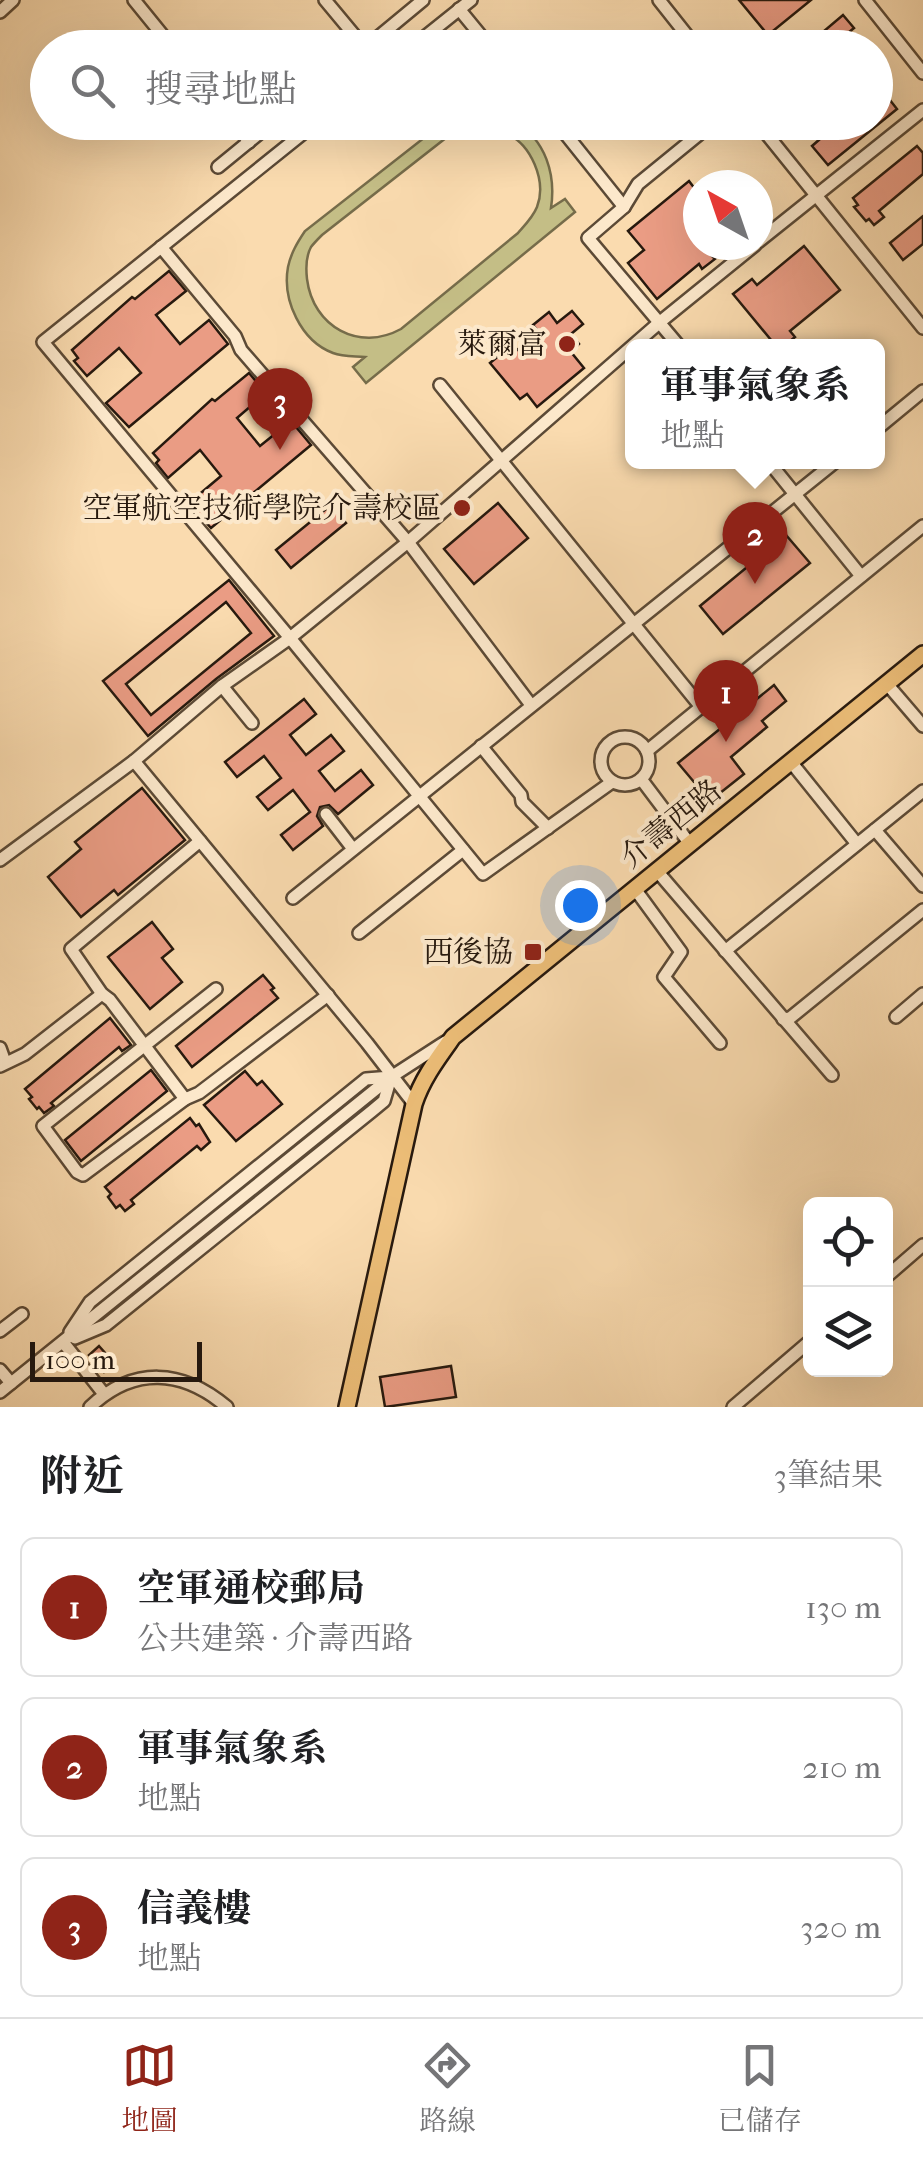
<!DOCTYPE html>
<html lang="zh-TW">
<head>
<meta charset="utf-8">
<style>
	body { margin:0; font-family:"IM FELL French Canon","Noto Serif TC",serif; background:#f6f6f6; color:#202124 }
	.controls { position:absolute; right:30px; bottom:30px; display:grid; overflow:hidden; border-radius:15px; box-shadow:0 10px 40px #0002 }
	.controls button { width:90px; height:90px; display:grid; place-items:center; padding:0; border:0; border-bottom:2px solid #e0e0e0; background:#fff; color:#202124; font:50px sans-serif }
	.compass { position:absolute; left:683px; top:170px; width:90px; height:90px; border-radius:50%; background:#fff; box-shadow:0 10px 40px #0002; rotate:320deg }
	.scale { position:absolute; left:30px; bottom:25px; width:172px; box-sizing:border-box; padding-left:10px; border:5px solid #27190e; border-top:0; font-size:28px; line-height:35px; white-space:nowrap; color:#27190e; -webkit-text-stroke:8px #fce8cb; paint-order:stroke }
	.you { position:absolute; left:580px; top:905px; width:35px; height:35px; margin:-25px; border:8px solid #fff; border-radius:50%; background:#1a73e8; box-shadow:0 0 0 15px #1a73e833 }
	.badge { display:grid; place-items:center; width:65px; height:65px; border-radius:50%; background:#8f2418; color:#fff; font-size:32px; font-weight:700 }
	.pin { position:absolute; translate:-50% -82px; filter:drop-shadow(0 2px 5px #0008) }
	.pin::after { content:''; position:absolute; top:52px; width:35px; height:30px; background:inherit; clip-path:polygon(0 0,100% 0,50% 100%) }
	.popup { position:absolute; left:625px; top:339px; width:260px; height:130px; box-sizing:border-box; display:grid; place-content:center; border-radius:15px; background:#fff; filter:drop-shadow(0 2px 8px #0005); font-size:32px; white-space:nowrap; color:#757577 }
	.popup b { font-size:38px; color:#202124 }
	.popup::after { content:''; position:absolute; left:50%; top:100%; margin-left:-20px; border:20px solid transparent; border-top-color:#fff }
	.list { margin:0; padding:0; list-style:none }
	h2 { display:flex; justify-content:space-between; align-items:center; height:130px; margin:0; padding:0 40px; font-size:42px }
	h2 small { font-size:32px; font-weight:400; color:#757577 }
	.list li { display:grid; grid-template-columns:65px 1fr auto; gap:30px; align-items:center; box-sizing:border-box; height:140px; margin:0 20px 20px; padding:0 20px; border:2px solid #e0e0e0; border-radius:15px }
	.list b { display:block; font-size:38px; white-space:nowrap }
	.list p { margin:0; font-size:32px; white-space:nowrap; color:#757577 }
	.list em { font-size:32px; font-style:normal; color:#757577 }
	.icon { flex:none; width:55px; height:55px; fill:none; stroke:currentColor; stroke-width:2; stroke-linecap:round; stroke-linejoin:round }
	.map { position:relative; flex:none; width:923px; height:1407px; overflow:hidden }
	.search { position:absolute; background:#fff; box-shadow:0 10px 40px #0002; left:30px; right:30px; top:30px; height:110px; display:flex; align-items:center; gap:25px; box-sizing:border-box; padding:0 35px; border-radius:55px; color:#757577; font-size:38px }
	.sheet { height:610px; background:#fff }
	nav { display:flex; justify-content:space-around; align-items:center; box-sizing:border-box; height:140px; border-top:2px solid #e0e0e0; background:#fff; font-size:28px; color:#757577 }
	nav a { display:grid; justify-items:center; gap:5px }
	nav .on { color:#8f2418 }
	.map>svg:first-child { display:block }
</style>
</head>
<body>
<div class="map">
<svg width="923" height="1407" viewBox="0 0 923 1407">
	<rect width="100%" height="100%" fill="#fadbaf"/>
	<filter id="stains"><feTurbulence type="fractalNoise" baseFrequency=".002" numOctaves="4"/><feColorMatrix values="0 0 0 0 .2 0 0 0 0 .09 0 0 0 0 .02 0 0 0 .5 -.17"/></filter>
	<radialGradient id="worn" r=".72"><stop offset=".6" stop-color="#630" stop-opacity="0"/><stop offset="1" stop-color="#630" stop-opacity=".3"/></radialGradient>
	<path fill="#c4be86" stroke="#766c4a" stroke-width="2.5" fill-rule="evenodd" d="M515 122C546 140 556 175 551 208L565 199 575 212 366 383 353 367 365 357C354 356 343 357 333 353 301 341 282 300 288 267 291 253 297 243 305 231L443 123ZM473 128C483 129 495 129 505 133 531 143 547 181 537 207 533 217 525 225 518 233L401 329C359 352 313 327 307 279 306 270 306 256 311 247 314 243 318 239 322 235L451 134Z"/>
	<g fill="#ea9c84" stroke="#27190e" stroke-width="2.5" fill-rule="evenodd">
		<polygon points="739,0 811,0 768,35"/>
		<polygon points="843,15 854,28 830,48 804,48"/>
		<polygon points="882,90 897,109 828,165 812,146 820,139 806,122 876,122 876,95"/>
		<polygon points="917,146 923,153 923,174 879,211 884,217 874,225 869,219 866,221 854,207 858,205 853,198"/>
		<polygon points="689,181 698,193 698,245 720,245 710,254 715,259 702,269 699,264 657,299 628,263 644,250 628,231"/>
		<polygon points="923,216 923,244 903,260 890,243"/>
		<polygon points="804,246 840,290 790,331 795,337 784,346 776,346 733,294 752,279 757,285"/>
		<polygon points="169,271 186,291 156,315 180,344 209,320 228,344 129,427 106,403 141,373 119,348 87,376 74,361 78,358 72,350 132,297 135,299"/>
		<polygon points="572,311 583,324 571,334 579,344 571,352 584,368 537,407 527,394 520,399 490,363 512,345 517,350 539,332 533,325 549,312 557,323"/>
		<polygon points="249,373 266,393 237,418 260,446 291,421 311,445 211,528 189,503 221,476 200,450 168,478 156,463 159,460 153,453 212,399 215,401"/>
		<polygon points="498,503 528,538 474,584 444,549"/>
		<polygon points="331,505 346,523 291,568 276,550"/>
		<polygon points="786,535 810,563 723,634 700,606"/>
		<path d="M229 580 274 636 216 679 148 736 103 681ZM226 602 251 633 151 715 126 684Z"/>
		<polygon points="774,685 786,701 762,721 767,727 731,757 744,774 710,801 678,763"/>
		<polygon points="304,699 316,714 290,735 306,755 331,735 344,751 319,771 335,791 361,770 373,785 338,814 329,805 320,807 317,816 323,826 293,850 281,835 310,812 293,790 268,810 257,797 281,778 264,756 237,777 225,762"/>
		<polygon points="142,788 185,840 118,895 114,890 81,917 48,877 81,849 75,842"/>
		<polygon points="152,922 173,949 162,958 182,982 150,1009 108,957"/>
		<polygon points="263,975 274,988 271,990 278,998 192,1067 176,1046"/>
		<polygon points="110,1018 131,1045 122,1051 119,1047 51,1103 54,1106 44,1113 39,1107 37,1109 29,1099 32,1097 25,1089"/>
		<polygon points="151,1070 167,1091 81,1161 65,1140"/>
		<polygon points="245,1071 257,1085 262,1081 282,1104 236,1141 204,1105"/>
		<polygon points="190,1118 196,1126 199,1124 210,1142 201,1150 197,1146 131,1200 134,1204 125,1211 120,1205 116,1208 108,1197 111,1194 105,1187"/>
		<polygon points="99,1346 114,1363 104,1372 89,1355"/>
		<polygon points="451,1366 456,1397 385,1407 380,1377"/>
	</g>
	<g fill="none" stroke-linecap="round" stroke-linejoin="round">
		<defs>
			<g id="minor">
				<polyline points="134,0 173,48"/>
				<polyline points="325,0 365,48 423,0"/>
				<polyline points="659,0 697,48"/>
				<polyline points="865,0 923,73"/>
				<polyline points="459,9 491,48"/>
				<polyline points="0,12 13,0"/>
				<polyline points="411,48 471,0"/>
				<polyline points="234,122 249,142"/>
				<polyline points="317,122 43,342 290,638 483,874 612,782"/>
				<polyline points="556,122 624,207"/>
				<polyline points="757,122 923,328"/>
				<polyline points="218,167 273,122"/>
				<polyline points="758,242 923,110"/>
				<polyline points="161,247 235,336 241,350 408,542 531,705"/>
				<polyline points="679,346 588,238 624,207 638,184 714,122"/>
				<polyline points="440,385 701,707"/>
				<polyline points="878,428 923,391"/>
				<polyline points="769,462 861,576"/>
				<polyline points="887,684 923,726"/>
				<polyline points="222,686 252,723"/>
				<circle cx="625" cy="761" r="24"/>
				<polyline points="481,746 521,795 522,802 548,828"/>
				<polyline points="647,751 923,526"/>
				<polyline points="134,761 222,686 290,638 408,542 660,322 755,245"/>
				<polyline points="791,762 857,844"/>
				<polyline points="641,779 690,844"/>
				<polyline points="326,814 353,849"/>
				<polyline points="875,830 923,886"/>
				<polyline points="0,860 134,761 367,1043 414,1104"/>
				<polyline points="657,871 832,1075"/>
				<polyline points="635,889 681,952 664,977 720,1043"/>
				<polyline points="293,898 835,462"/>
				<polyline points="359,933 463,850"/>
				<polyline points="725,951 923,791"/>
				<polyline points="216,989 43,1126 77,1172 83,1175 185,1099 199,1093 328,995"/>
				<polyline points="896,1017 923,994"/>
				<polyline points="783,1019 790,1018 923,910"/>
				<polyline points="0,1048 5,1062"/>
				<polyline points="0,1066 25,1054 102,994"/>
				<polyline points="185,1099 110,1000 102,994 71,949 200,841"/>
				<polyline points="886,1277 923,1245"/>
				<polyline points="0,1331 22,1314"/>
				<polyline points="70,1332 90,1302 366,1079 391,1077"/>
				<polyline points="75,1338 106,1325 372,1111 384,1101 391,1077"/>
				<polyline points="63,1342 104,1394"/>
				<polyline points="0,1370 11,1383"/>
				<polyline points="0,1392 391,1077 445,1042"/>
				<path d="M90 1407C134 1366 182 1369 227 1407"/>
				<polyline points="733,1407 810,1341"/>
			</g>
			<path id="major" d="M347 1407 414 1104C422 1079 438 1058 453 1037L923 654"/>
		</defs>
		<use href="#minor" stroke="#5c4a36" stroke-width="16"/>
		<use href="#major" stroke="#27190e" stroke-width="20"/>
		<use href="#minor" stroke="#fce8cb" stroke-width="11"/>
		<use href="#major" stroke="#edbe78" stroke-width="15"/>
	</g>
	<g fill="#8f2418" stroke="#fce8cb" stroke-width="4">
		<circle cx="567" cy="344" r="10"/>
		<circle cx="462" cy="508" r="10"/>
		<rect x="523" y="942" width="20" height="20" rx="5"/>
	</g>
	<g text-anchor="middle" dominant-baseline="central" stroke-width="8" stroke-linejoin="round" paint-order="stroke">
		<g font-size="30" fill="#27190e" stroke="#fce8cb" text-anchor="end">
			<text x="547" y="344">萊爾富</text>
			<text x="442" y="508">空軍航空技術學院介壽校區</text>
			<text x="513" y="952">西後協</text>
		</g>
		<g font-size="30" fill="#27190e" stroke="#fce8cb">
			<text transform="translate(671 824) rotate(-39)">介壽西路</text>
		</g>
	</g>
	<rect width="100%" height="100%" filter="url(#stains)"/>
	<rect width="100%" height="100%" fill="url(#worn)"/>
</svg>
<div class="controls">
<button><svg class="icon" aria-label="locate" viewBox="0 0 24 24"><circle cx="12" cy="12" r="6"/><path d="M12 2v4M12 18v4M2 12h4M18 12h4"/></svg></button>
<button><svg class="icon" aria-label="layers" viewBox="0 0 24 24"><path d="M12 4l9 5-9 5-9-5zM3 14l9 5 9-5"/></svg></button>
</div>
<svg class="compass" viewBox="-18 -18 36 36"><path d="M0-13l5 13h-10z" fill="#e53935"/><path d="M0 13l5-13h-10z" fill="#757577"/></svg>
<div class="scale">100 m</div>
<div class="you"></div>
<div class="pin badge" style="left:726px;top:742px">1</div>
<div class="pin badge" style="left:755px;top:584px">2</div>
<div class="popup"><b>軍事氣象系</b>地點</div>
<div class="pin badge" style="left:280px;top:450px">3</div>
<div class="search"><svg class="icon" aria-label="search" viewBox="0 0 24 24"><circle cx="10" cy="10" r="6"/><path d="M15 15l6 6"/></svg>搜尋地點</div>
</div>
<section class="sheet">
<h2>附近<small>3筆結果</small></h2>
<ul class="list">
<li><span class="badge">1</span><div><b>空軍通校郵局</b><p>公共建築 · 介壽西路</p></div><em>130 m</em></li>
<li><span class="badge">2</span><div><b>軍事氣象系</b><p>地點</p></div><em>210 m</em></li>
<li><span class="badge">3</span><div><b>信義樓</b><p>地點</p></div><em>320 m</em></li>
</ul>
</section>
<nav>
<a class="on"><svg class="icon" aria-label="map" viewBox="0 0 24 24"><path d="M3 6l6-2 6 2 6-2v14l-6 2-6-2-6 2zM9 4v14M15 6v14"/></svg>地圖</a>
<a><svg class="icon" aria-label="directions" viewBox="0 0 24 24"><path d="M12 3l9 9-9 9-9-9zM9 14v-3h6M13 9l2 2-2 2"/></svg>路線</a>
<a><svg class="icon" aria-label="saved" viewBox="0 0 24 24"><path d="M7 4h10v16l-5-4-5 4z"/></svg>已儲存</a>
</nav>
</body>
</html>
